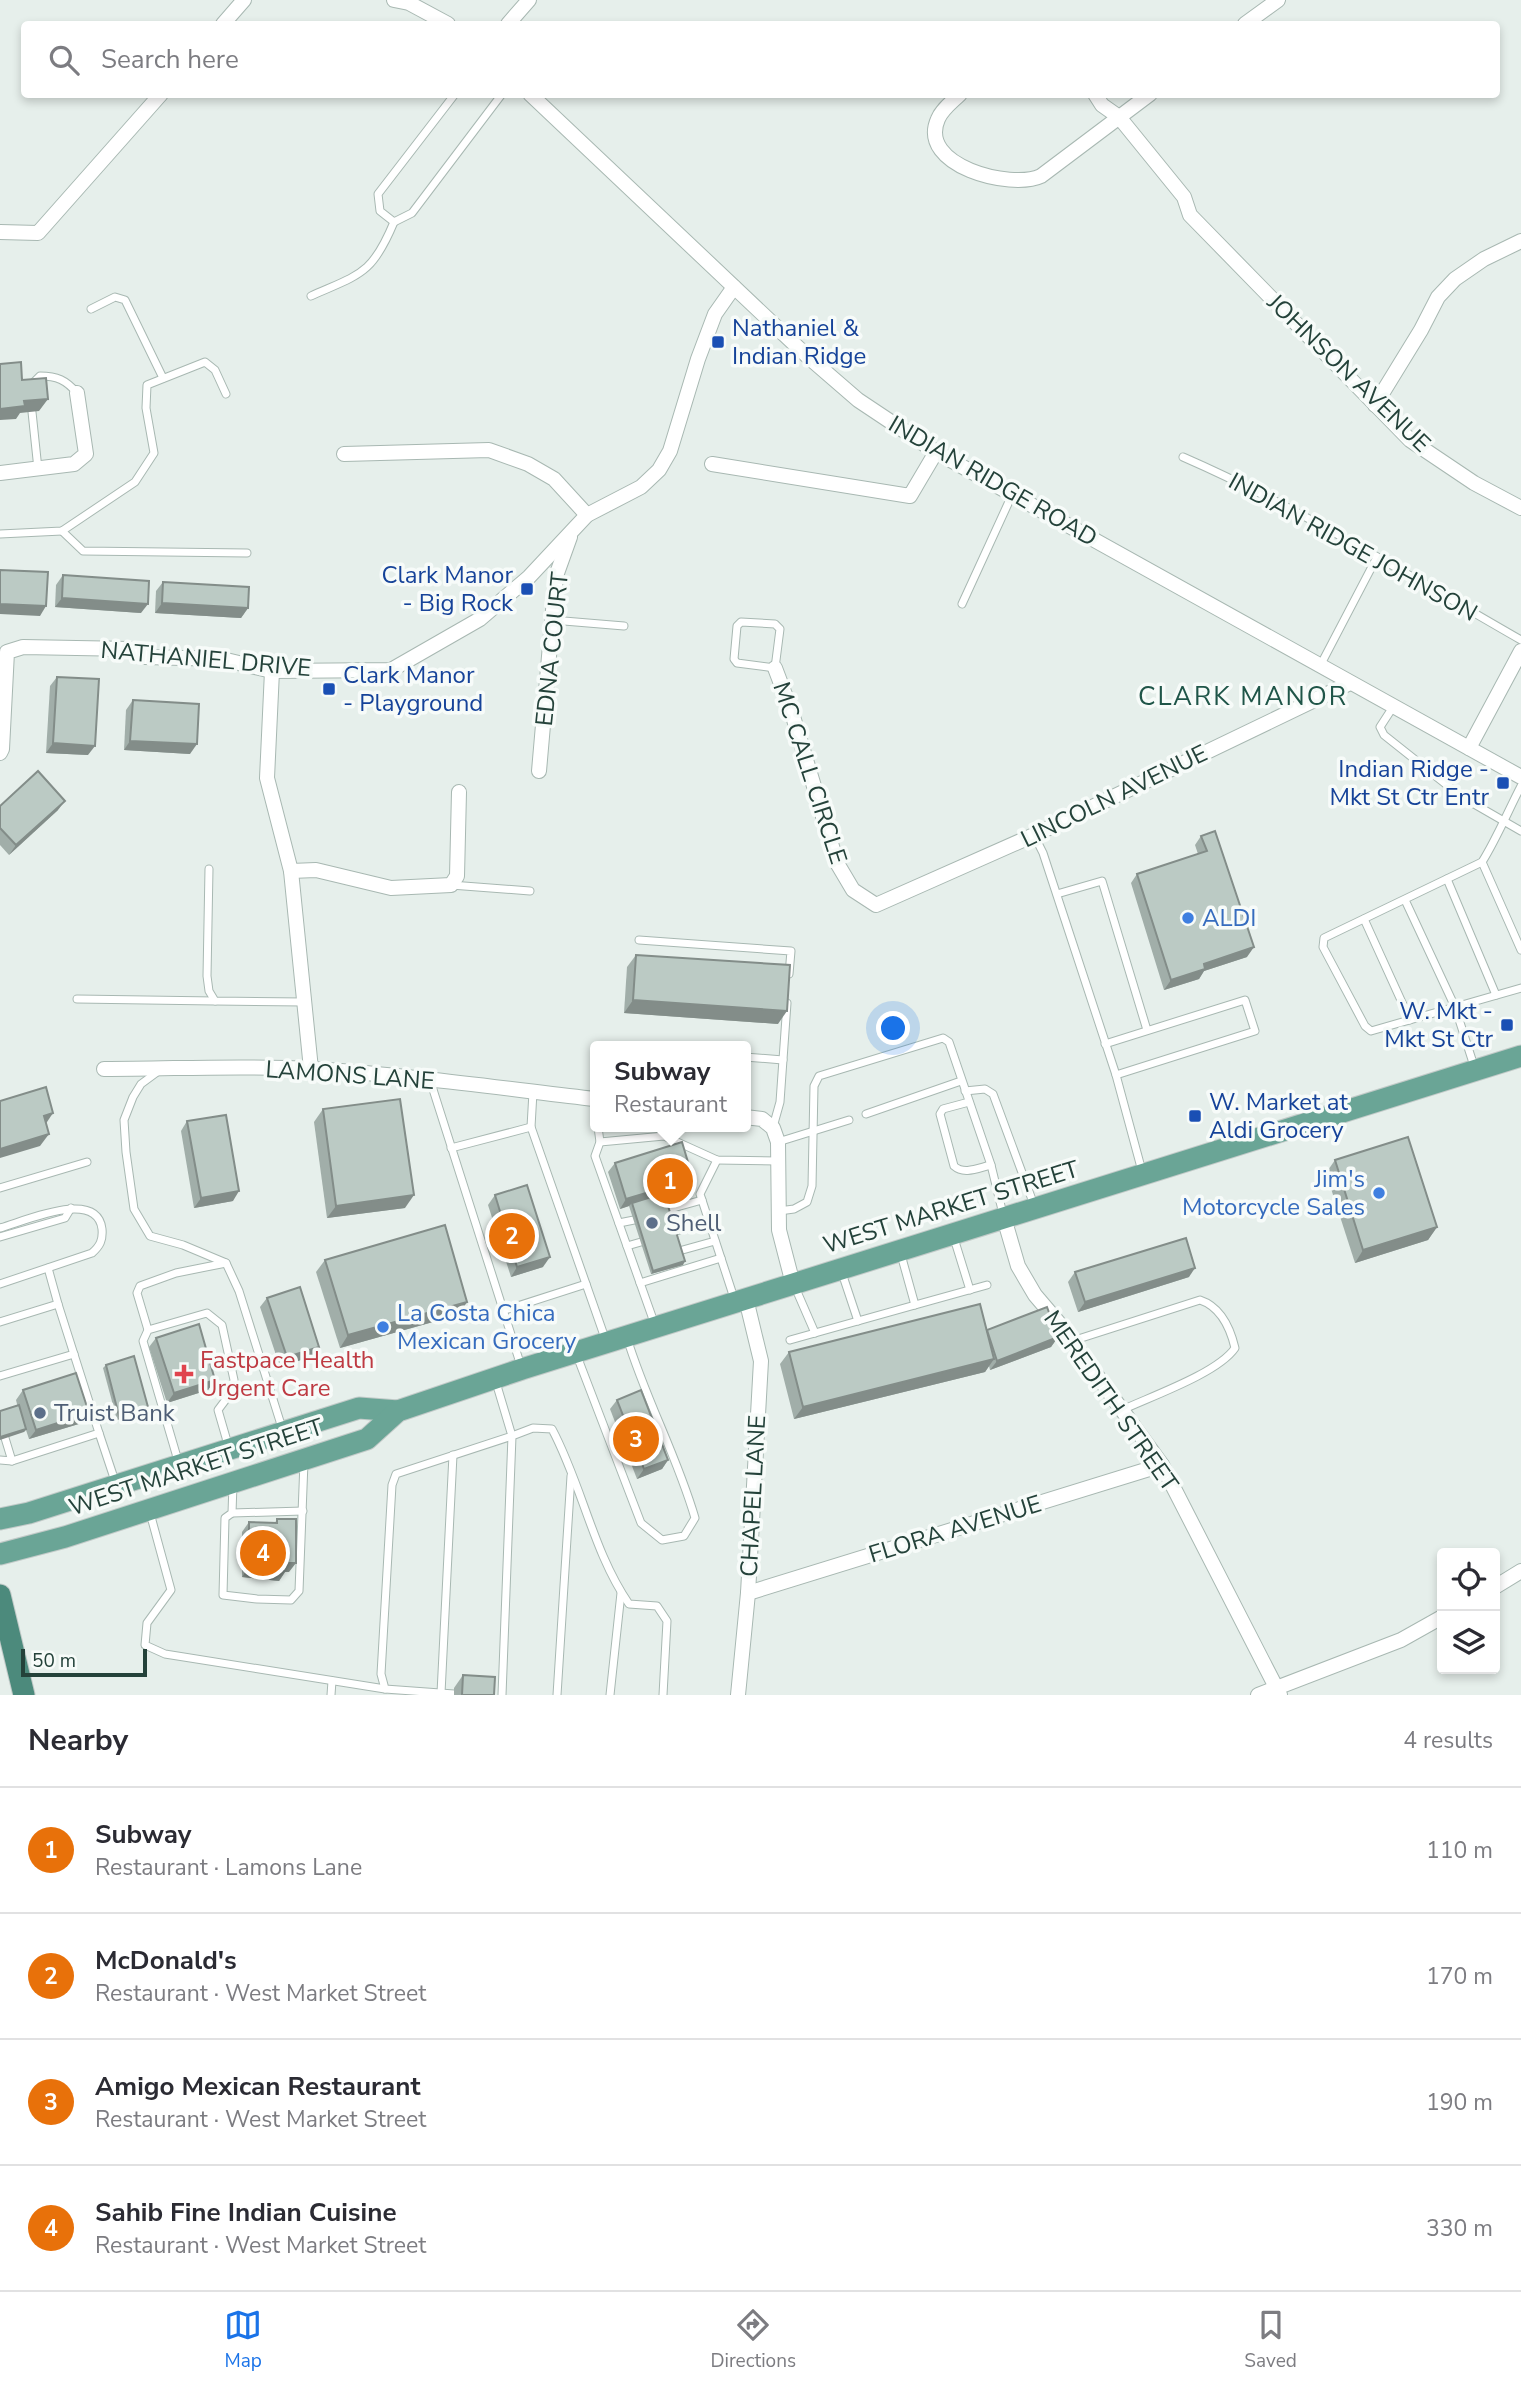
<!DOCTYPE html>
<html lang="en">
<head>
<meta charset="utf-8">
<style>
	body { margin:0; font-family:"Nunito Sans",sans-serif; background:#f7f7f7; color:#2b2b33 }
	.controls { position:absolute; right:21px; bottom:21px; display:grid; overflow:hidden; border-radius:7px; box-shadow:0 4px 10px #0003 }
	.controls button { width:63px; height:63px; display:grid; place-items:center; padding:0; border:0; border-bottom:2px solid #e1e1e2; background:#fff; color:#2b2b33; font:35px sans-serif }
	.scale { position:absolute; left:21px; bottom:18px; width:126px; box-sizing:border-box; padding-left:7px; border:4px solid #24423a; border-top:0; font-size:19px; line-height:24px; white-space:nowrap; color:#24423a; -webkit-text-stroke:5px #f7fbf9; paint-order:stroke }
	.you { position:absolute; left:894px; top:1029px; width:24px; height:24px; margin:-18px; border:5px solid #fff; border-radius:50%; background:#1a73e8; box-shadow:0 0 0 10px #1a73e833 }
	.badge { display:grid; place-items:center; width:46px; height:46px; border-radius:50%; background:#1a73e8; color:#fff; font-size:23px; font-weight:700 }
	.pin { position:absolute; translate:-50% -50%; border:4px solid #fff; box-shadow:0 2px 7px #0006 }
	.popup { position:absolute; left:590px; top:1041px; width:161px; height:91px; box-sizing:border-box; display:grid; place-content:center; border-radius:7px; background:#fff; filter:drop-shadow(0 2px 5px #0005); font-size:23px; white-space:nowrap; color:#7c7c81 }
	.popup b { font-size:26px; color:#2b2b33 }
	.popup::after { content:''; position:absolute; left:50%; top:100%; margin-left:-14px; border:14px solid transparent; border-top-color:#fff }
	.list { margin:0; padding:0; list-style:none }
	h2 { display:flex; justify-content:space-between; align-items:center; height:91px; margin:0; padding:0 28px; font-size:30px }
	h2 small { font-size:23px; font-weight:400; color:#7c7c81 }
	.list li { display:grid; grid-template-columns:46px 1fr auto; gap:21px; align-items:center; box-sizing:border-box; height:126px; padding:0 28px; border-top:2px solid #e1e1e2 }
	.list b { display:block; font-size:26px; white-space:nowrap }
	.list p { margin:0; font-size:23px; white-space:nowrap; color:#7c7c81 }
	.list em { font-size:23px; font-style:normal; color:#7c7c81 }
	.icon { flex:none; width:38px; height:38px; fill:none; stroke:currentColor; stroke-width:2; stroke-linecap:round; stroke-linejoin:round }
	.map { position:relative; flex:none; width:1521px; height:1695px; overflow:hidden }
	.search { position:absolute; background:#fff; box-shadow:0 4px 10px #0003; left:21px; right:21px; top:21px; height:77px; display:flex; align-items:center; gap:18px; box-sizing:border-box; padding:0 24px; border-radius:7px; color:#7c7c81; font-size:26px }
	.sheet { height:595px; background:#fff }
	nav { display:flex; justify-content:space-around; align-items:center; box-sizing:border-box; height:98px; border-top:2px solid #e1e1e2; background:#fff; font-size:19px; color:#7c7c81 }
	nav a { display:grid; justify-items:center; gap:4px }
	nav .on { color:#1a73e8 }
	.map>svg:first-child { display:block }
</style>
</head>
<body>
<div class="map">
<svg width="1521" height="1695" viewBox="0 0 1521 1695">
	<rect width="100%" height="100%" fill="#e6efeb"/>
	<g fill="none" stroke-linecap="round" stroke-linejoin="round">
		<defs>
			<g id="service">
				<polyline points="455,94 378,194 380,211 394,222 412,213 502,94"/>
				<path d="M311 296C360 274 372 275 394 222"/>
				<polyline points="91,309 115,297 125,300 163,378"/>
				<path d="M32 384 40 376C57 376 66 380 77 393"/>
				<polyline points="32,412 38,469"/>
				<path d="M1183 457C1300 508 1411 577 1521 640"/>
				<polyline points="62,531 83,551 247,553"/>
				<polyline points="0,534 62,531 135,482 154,453 146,408 147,385 205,362 215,370 226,394"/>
				<polyline points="962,604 1012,495"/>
				<polyline points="552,620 624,626"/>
				<polygon points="741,622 775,624 780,629 775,668 737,663 734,659 737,626"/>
				<polyline points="1320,666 1377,557"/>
				<polyline points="1393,707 1380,727 1384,735 1462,797 1521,831"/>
				<polyline points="1034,835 1043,853 1116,1075 1142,1171"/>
				<polyline points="1482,862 1521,950"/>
				<polyline points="209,869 207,976 209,991 215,1001 304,1002"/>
				<polyline points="1447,879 1496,995"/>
				<polyline points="451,885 530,891"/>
				<polyline points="1057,894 1102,881 1147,1030"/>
				<path d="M1405 900 1455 1007 1371 1031 1365 1026 1323 947 1324 938 1482 862C1497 838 1508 811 1521 786"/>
				<polyline points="1364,919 1410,1020"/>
				<polyline points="639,940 791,951 789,974"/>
				<polyline points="77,999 215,1001"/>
				<polyline points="1105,1044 1245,1000 1255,1031 1116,1075"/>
				<polyline points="745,1057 783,1060"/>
				<polyline points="1475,1069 1455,1007 1521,988"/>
				<polyline points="160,1070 141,1084 133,1097 124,1120 126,1152 134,1209 150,1236 183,1245 226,1263 239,1291 283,1431"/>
				<polyline points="430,1080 521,1366"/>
				<polyline points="965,1091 985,1089 993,1094 1034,1205"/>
				<polyline points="533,1092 531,1127 606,1341"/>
				<path d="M969 1102 943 1109 940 1114 954 1166C964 1175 978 1168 991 1165"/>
				<polyline points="866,1114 961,1081"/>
				<polyline points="598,1127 600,1142 595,1156 655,1325"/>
				<polyline points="773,1127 780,1102 787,1003"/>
				<polyline points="600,1142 664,1136 717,1160 778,1161"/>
				<polyline points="778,1142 849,1120"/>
				<polyline points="451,1148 531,1127"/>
				<polyline points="717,1160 700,1194 734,1298"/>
				<polyline points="0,1188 87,1162"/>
				<polyline points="666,1210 702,1200"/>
				<polyline points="779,1211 794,1209 807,1202 812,1186 814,1086 819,1076 943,1038 949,1042 991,1165 1003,1214"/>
				<polyline points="619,1223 634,1220"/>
				<path d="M0 1228C23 1222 97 1188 102 1229 103 1240 100 1246 92 1253L0 1284"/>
				<polyline points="673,1232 709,1221"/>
				<polyline points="953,1235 970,1290"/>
				<polyline points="0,1237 65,1218 71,1208"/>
				<polyline points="627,1246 641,1242"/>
				<polyline points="679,1251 715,1241"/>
				<polyline points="842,1273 858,1321"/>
				<polyline points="640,1283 721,1258"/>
				<polyline points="795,1287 815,1333"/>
				<polyline points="915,1305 987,1285"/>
				<polyline points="502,1311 586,1284"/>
				<polyline points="0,1322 58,1304 48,1268"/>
				<polyline points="148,1330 137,1293 140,1286 176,1273 226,1263"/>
				<polyline points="790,1340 915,1305 900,1251"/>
				<path d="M1072 1341 1200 1300C1221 1307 1230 1327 1235 1348 1218 1373 1152 1396 1122 1410"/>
				<path d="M577 1356 641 1523 662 1540 684 1536 695 1518C677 1456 646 1400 627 1338"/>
				<polyline points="0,1376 74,1354"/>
				<polyline points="99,1433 116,1484"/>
				<polyline points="5,1438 12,1461"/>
				<polyline points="0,1460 12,1461 99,1433 58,1304"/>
				<polyline points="179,1464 143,1341 148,1330 207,1313 222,1325 234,1380 233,1390 218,1410 229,1448"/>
				<polyline points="233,1484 232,1513 225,1518 223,1595 257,1599 291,1600 299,1591 304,1462"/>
				<polyline points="150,1513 171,1590 147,1623 145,1645 165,1654 385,1689"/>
				<polyline points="232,1513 303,1511"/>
				<polyline points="441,1693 453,1455"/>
				<polyline points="454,1694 385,1689 381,1674 392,1485 396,1474 512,1436 495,1379"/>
				<polyline points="331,1695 332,1681"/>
				<path d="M502 1695 512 1436 533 1428 552 1429C582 1485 593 1552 629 1604L657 1606 667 1621 663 1695"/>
				<polyline points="557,1695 571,1476"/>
				<polyline points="610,1695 621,1593"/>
			</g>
			<g id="minor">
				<polyline points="394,0 409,3 448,24"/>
				<polyline points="223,24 244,0"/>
				<polyline points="508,24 529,0"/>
				<polyline points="1245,24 1278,0"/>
				<polyline points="530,94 806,355 858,400 936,452 1521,777"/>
				<path d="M960 94C952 102 942 109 938 119 917 166 1011 190 1041 176L1150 94"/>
				<polyline points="1095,94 1102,105 1119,117 1184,197 1190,215 1410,440 1474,483 1521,508"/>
				<polyline points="0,232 38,233 161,94"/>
				<polyline points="1375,405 1421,330 1438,297 1455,279 1484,259 1521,241"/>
				<polyline points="344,454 489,450 528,464 554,479 587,515"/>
				<polyline points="712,464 910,496 936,452"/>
				<polyline points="0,473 74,464 86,454 77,393"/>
				<polyline points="775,668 792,713 837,863 853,890 876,905 1034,835 1350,683"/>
				<polyline points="272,671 267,778 291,871 311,1069"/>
				<polyline points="1469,748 1521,651"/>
				<polyline points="0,753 2,749 7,652 23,647 130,649 145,657 222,659 272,671 391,670 480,619 529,577 587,515 641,487 659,470 670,451 698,359 715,314 734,287"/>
				<polyline points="539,771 556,576 570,537"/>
				<polyline points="291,871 316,870 391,888 451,885 457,876 459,792"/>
				<path d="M104 1069C174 1069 243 1065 313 1069 407 1075 501 1088 595 1099"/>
				<polyline points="745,1117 762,1119 773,1128 778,1142 779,1230 793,1284"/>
				<polyline points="1004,1218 1018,1266 1035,1295 1058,1322 1162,1465 1280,1695"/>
				<polyline points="1495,1587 1521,1571"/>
				<polyline points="748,1593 1162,1465"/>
				<polyline points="738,1695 748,1593 761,1361 746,1299"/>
				<polyline points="1258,1695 1401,1640 1442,1617"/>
			</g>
			<g id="primary">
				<polyline points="0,1519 29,1513 359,1408 398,1411"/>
				<polyline points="0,1554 65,1537 367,1439 398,1411 522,1369 1521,1056"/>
			</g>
			<polyline id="trunk" points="0,1595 24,1695"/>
		</defs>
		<use href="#service" stroke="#a8b8b2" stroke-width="9"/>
		<use href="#minor" stroke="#a8b8b2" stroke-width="16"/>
		<use href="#primary" stroke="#c2cac8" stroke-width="23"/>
		<use href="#trunk" stroke="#c2cac8" stroke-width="23"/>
		<use href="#service" stroke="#fff" stroke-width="7"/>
		<use href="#minor" stroke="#fff" stroke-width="14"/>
		<use href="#primary" stroke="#6aa596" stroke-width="21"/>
		<use href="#trunk" stroke="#4c8a7c" stroke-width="21"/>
	</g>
	<g fill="#a1aea9">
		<polygon points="63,575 141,613 55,607 56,585"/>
		<polygon points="163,582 248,608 241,618 155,613 156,591"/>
		<polygon points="57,677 88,755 46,753 50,686"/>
		<polygon points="133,700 190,754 124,750 126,710"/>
		<polygon points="0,806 58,810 9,855 0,845"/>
		<polygon points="1201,836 1247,957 1204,971 1199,979 1164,990 1131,883 1137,874 1198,854 1195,845"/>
		<polygon points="636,955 778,1024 624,1013 627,967"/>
		<polygon points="323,1109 405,1208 327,1218 314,1122"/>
		<polygon points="187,1121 233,1201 194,1208 181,1131"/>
		<polygon points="1335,1160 1437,1227 1428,1240 1355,1263 1326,1173"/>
		<polygon points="615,1163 686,1189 664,1195 683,1265 651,1274 629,1206 620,1209 608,1172"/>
		<polygon points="495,1195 543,1267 511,1277 488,1205"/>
		<polygon points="325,1260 467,1302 458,1315 340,1348 316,1272"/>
		<polygon points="1075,1272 1189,1277 1078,1312 1068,1282"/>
		<polygon points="267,1298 313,1356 280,1367 260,1307"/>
		<polygon points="1058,1337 1051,1347 990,1370 989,1366 985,1372 794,1419 780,1364 789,1352"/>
		<polygon points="156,1338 215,1380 208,1390 167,1403 149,1347"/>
		<polygon points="106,1365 148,1407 146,1410 117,1420 103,1368"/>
		<polygon points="23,1390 89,1413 82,1423 29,1439 26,1430 24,1432 16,1400"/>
		<polygon points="617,1400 668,1460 662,1469 637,1479 610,1409"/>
		<polygon points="277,1519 289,1572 285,1572 279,1581 242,1577 242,1558 237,1558 237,1548 242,1541 242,1532 249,1522 275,1523"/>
		<polygon points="463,1675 494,1695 454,1695 454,1688"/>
	</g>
	<g fill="#838d89">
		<polygon points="48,399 39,411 20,413 16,419 0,420 0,409 24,401"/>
		<polygon points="62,598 148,604 141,613 55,607"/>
		<polygon points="162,603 248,608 241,618 155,613"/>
		<polygon points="0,604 46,606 40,616 0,614"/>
		<polygon points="130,741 197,744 190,754 124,750"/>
		<polygon points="53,743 95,746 88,755 46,753"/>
		<polygon points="65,801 58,810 9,855 16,845"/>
		<polygon points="1254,947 1247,957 1204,971 1199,979 1164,990 1171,980 1204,964"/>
		<polygon points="633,1000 787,1011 778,1024 624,1013"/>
		<polygon points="53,1113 45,1125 44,1116"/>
		<polygon points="49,1134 40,1146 0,1158 0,1149"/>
		<polygon points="693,1179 686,1189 632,1205 632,1203 629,1206 620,1209 626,1199"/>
		<polygon points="239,1191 233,1201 194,1208 201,1198"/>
		<polygon points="414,1195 405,1208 327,1218 336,1206"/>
		<polygon points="1437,1227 1428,1240 1355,1263 1363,1250"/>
		<polygon points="550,1257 543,1267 511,1277 517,1267"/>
		<polygon points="685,1261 683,1265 651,1274 653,1271"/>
		<polygon points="1195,1268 1189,1277 1078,1312 1085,1302"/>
		<polygon points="467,1302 458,1315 340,1348 348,1335"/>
		<polygon points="1058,1337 1051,1347 990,1370 997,1361"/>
		<polygon points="319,1347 313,1356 280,1367 287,1357"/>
		<polygon points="994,1359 985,1372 794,1419 803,1407"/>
		<polygon points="215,1380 208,1390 167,1403 174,1393"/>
		<polygon points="148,1407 146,1410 117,1420 119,1416"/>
		<polygon points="89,1413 82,1423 29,1439 36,1430"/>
		<polygon points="26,1429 24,1432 0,1440 0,1437"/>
		<polygon points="668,1460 662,1469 637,1479 644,1469"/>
		<polygon points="244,1548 248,1548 242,1558 237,1558"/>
		<polygon points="286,1563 296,1563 289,1572 285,1572 279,1581 242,1577 248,1568"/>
	</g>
	<g fill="#bbcac4" stroke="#838d89" stroke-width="2">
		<polygon points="21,362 22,380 46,378 48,399 24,401 25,406 0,409 0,364"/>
		<polygon points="0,570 48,572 46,606 0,604"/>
		<polygon points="63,575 149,581 148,604 62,598"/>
		<polygon points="163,582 249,587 248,608 162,603"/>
		<polygon points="57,677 99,679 95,746 53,743"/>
		<polygon points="133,700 199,704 197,744 130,741"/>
		<polygon points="38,771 65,801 16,845 0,828 0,806"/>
		<polygon points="1215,831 1254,947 1204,964 1205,969 1171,980 1137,874 1207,851 1201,836"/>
		<polygon points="636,955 790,965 787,1011 633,1000"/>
		<polygon points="46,1087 53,1113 44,1116 49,1134 0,1149 0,1101"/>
		<polygon points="400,1099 414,1195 336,1206 323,1109"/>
		<polygon points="226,1115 239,1191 201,1198 187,1121"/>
		<polygon points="1408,1137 1437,1227 1363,1250 1335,1160"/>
		<polygon points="682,1142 693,1179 626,1199 615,1163"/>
		<polygon points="527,1185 550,1257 517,1267 495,1195"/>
		<polygon points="664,1193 685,1261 653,1271 632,1203"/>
		<polygon points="445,1225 467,1302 348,1335 325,1260"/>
		<polygon points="1186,1238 1195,1268 1085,1302 1075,1272"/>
		<polygon points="300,1287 319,1347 287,1357 267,1298"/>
		<polygon points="980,1304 994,1359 803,1407 789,1352"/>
		<polygon points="1047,1307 1058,1337 997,1361 987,1330"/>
		<polygon points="199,1324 215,1380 174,1393 156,1338"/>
		<polygon points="134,1356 148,1407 119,1416 106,1365"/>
		<polygon points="76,1373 89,1413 36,1430 23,1390"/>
		<polygon points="641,1390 668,1460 644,1469 617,1400"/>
		<polygon points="19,1405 26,1429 0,1437 0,1411"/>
		<polygon points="277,1519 296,1519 296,1563 286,1563 286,1571 248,1568 248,1548 244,1548 244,1539 249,1539 249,1522 277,1523"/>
		<polygon points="463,1675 495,1677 494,1695 462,1695"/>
	</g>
	<g fill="#1a4fb4" stroke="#f7fbf9" stroke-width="2.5">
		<rect x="711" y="335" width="14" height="14" rx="3.5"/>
		<rect x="520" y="582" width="14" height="14" rx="3.5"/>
		<rect x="322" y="682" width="14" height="14" rx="3.5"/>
		<rect x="1496" y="776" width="14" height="14" rx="3.5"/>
		<rect x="1500" y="1018" width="14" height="14" rx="3.5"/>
		<rect x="1188" y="1109" width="14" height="14" rx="3.5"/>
	</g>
	<g fill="#3f7fe0" stroke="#f7fbf9" stroke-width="2.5">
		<circle cx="1188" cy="918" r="7"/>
		<circle cx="1379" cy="1193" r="7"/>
		<circle cx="383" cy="1327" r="7"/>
	</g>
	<g fill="#5c6f8a" stroke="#f7fbf9" stroke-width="2.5">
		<circle cx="652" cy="1223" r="7"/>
		<circle cx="40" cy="1413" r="7"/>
	</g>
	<path fill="#e0444e" stroke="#f7fbf9" stroke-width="2.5" d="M180.5 1363.5h7v7h7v7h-7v7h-7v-7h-7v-7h7z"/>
	<g text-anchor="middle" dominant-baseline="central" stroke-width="7" stroke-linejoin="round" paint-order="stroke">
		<g font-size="24" fill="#164399" stroke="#f7fbf9" text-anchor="start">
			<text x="732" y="328">Nathaniel &amp;<tspan x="732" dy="28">Indian Ridge</tspan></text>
			<text x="513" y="575" text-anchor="end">Clark Manor<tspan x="513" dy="28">- Big Rock</tspan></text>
			<text x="343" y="675">Clark Manor<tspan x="343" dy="28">- Playground</tspan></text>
			<text x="1489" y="769" text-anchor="end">Indian Ridge -<tspan x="1489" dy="28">Mkt St Ctr Entr</tspan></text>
			<text x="1493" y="1011" text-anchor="end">W. Mkt -<tspan x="1493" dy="28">Mkt St Ctr</tspan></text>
			<text x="1209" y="1102">W. Market at<tspan x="1209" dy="28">Aldi Grocery</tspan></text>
		</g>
		<g font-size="24" fill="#24423a" stroke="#f7fbf9">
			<text transform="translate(1349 373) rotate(44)">JOHNSON AVENUE</text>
			<text transform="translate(993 481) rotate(30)">INDIAN RIDGE ROAD</text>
			<text transform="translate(1353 547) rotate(29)">INDIAN RIDGE JOHNSON</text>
			<text transform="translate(552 649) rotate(-84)">EDNA COURT</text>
			<text transform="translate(206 659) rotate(5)">NATHANIEL DRIVE</text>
			<text transform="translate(810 773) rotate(72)">MC CALL CIRCLE</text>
			<text transform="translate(1114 796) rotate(-26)">LINCOLN AVENUE</text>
			<text transform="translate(350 1075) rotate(4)">LAMONS LANE</text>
			<text transform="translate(951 1207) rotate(-17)">WEST MARKET STREET</text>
			<text transform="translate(1111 1401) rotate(55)">MEREDITH STREET</text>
			<text transform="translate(196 1467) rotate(-18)">WEST MARKET STREET</text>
			<text transform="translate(753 1496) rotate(-87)">CHAPEL LANE</text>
			<text transform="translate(955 1529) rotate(-17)">FLORA AVENUE</text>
		</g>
		<g font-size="24" fill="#366cbe" stroke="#f7fbf9" text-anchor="start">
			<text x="1202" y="918">ALDI</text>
			<text x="1365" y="1179" text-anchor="end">Jim's<tspan x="1365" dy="28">Motorcycle Sales</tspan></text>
			<text x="397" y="1313">La Costa Chica<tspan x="397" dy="28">Mexican Grocery</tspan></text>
		</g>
		<g font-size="24" fill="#4e5e75" stroke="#f7fbf9" text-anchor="start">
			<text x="666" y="1223">Shell</text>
			<text x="54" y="1413">Truist Bank</text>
		</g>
		<g font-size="24" fill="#be3a42" stroke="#f7fbf9" text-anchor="start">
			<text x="200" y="1360">Fastpace Health<tspan x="200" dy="28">Urgent Care</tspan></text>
		</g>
		<g font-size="26" letter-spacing="2" fill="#1f5548" stroke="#f7fbf9">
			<text x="1243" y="696">CLARK MANOR</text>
		</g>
	</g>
</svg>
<div class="controls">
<button><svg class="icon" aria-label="locate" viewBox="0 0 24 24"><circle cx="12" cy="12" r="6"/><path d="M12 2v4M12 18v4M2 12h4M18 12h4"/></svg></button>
<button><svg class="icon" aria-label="layers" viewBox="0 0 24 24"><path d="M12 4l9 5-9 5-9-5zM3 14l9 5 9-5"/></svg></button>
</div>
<div class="scale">50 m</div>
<div class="you"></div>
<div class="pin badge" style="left:670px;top:1181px;background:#e8710a">1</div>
<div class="popup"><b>Subway</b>Restaurant</div>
<div class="pin badge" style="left:512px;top:1236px;background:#e8710a">2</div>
<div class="pin badge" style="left:636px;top:1439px;background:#e8710a">3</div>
<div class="pin badge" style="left:263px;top:1553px;background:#e8710a">4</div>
<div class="search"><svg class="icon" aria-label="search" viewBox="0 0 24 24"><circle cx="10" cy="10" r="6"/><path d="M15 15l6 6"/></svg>Search here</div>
</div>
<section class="sheet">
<h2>Nearby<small>4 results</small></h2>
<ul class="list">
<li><span class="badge" style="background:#e8710a">1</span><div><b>Subway</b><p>Restaurant · Lamons Lane</p></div><em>110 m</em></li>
<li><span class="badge" style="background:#e8710a">2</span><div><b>McDonald's</b><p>Restaurant · West Market Street</p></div><em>170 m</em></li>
<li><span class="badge" style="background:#e8710a">3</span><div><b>Amigo Mexican Restaurant</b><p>Restaurant · West Market Street</p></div><em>190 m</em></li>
<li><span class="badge" style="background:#e8710a">4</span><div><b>Sahib Fine Indian Cuisine</b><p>Restaurant · West Market Street</p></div><em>330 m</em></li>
</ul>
</section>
<nav>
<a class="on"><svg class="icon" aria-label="map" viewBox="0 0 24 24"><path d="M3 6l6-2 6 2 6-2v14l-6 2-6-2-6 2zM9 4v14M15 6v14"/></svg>Map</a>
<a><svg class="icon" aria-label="directions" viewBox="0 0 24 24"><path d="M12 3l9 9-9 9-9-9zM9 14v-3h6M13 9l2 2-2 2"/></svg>Directions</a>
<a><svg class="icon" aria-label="saved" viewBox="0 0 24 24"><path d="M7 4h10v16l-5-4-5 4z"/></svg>Saved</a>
</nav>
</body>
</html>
